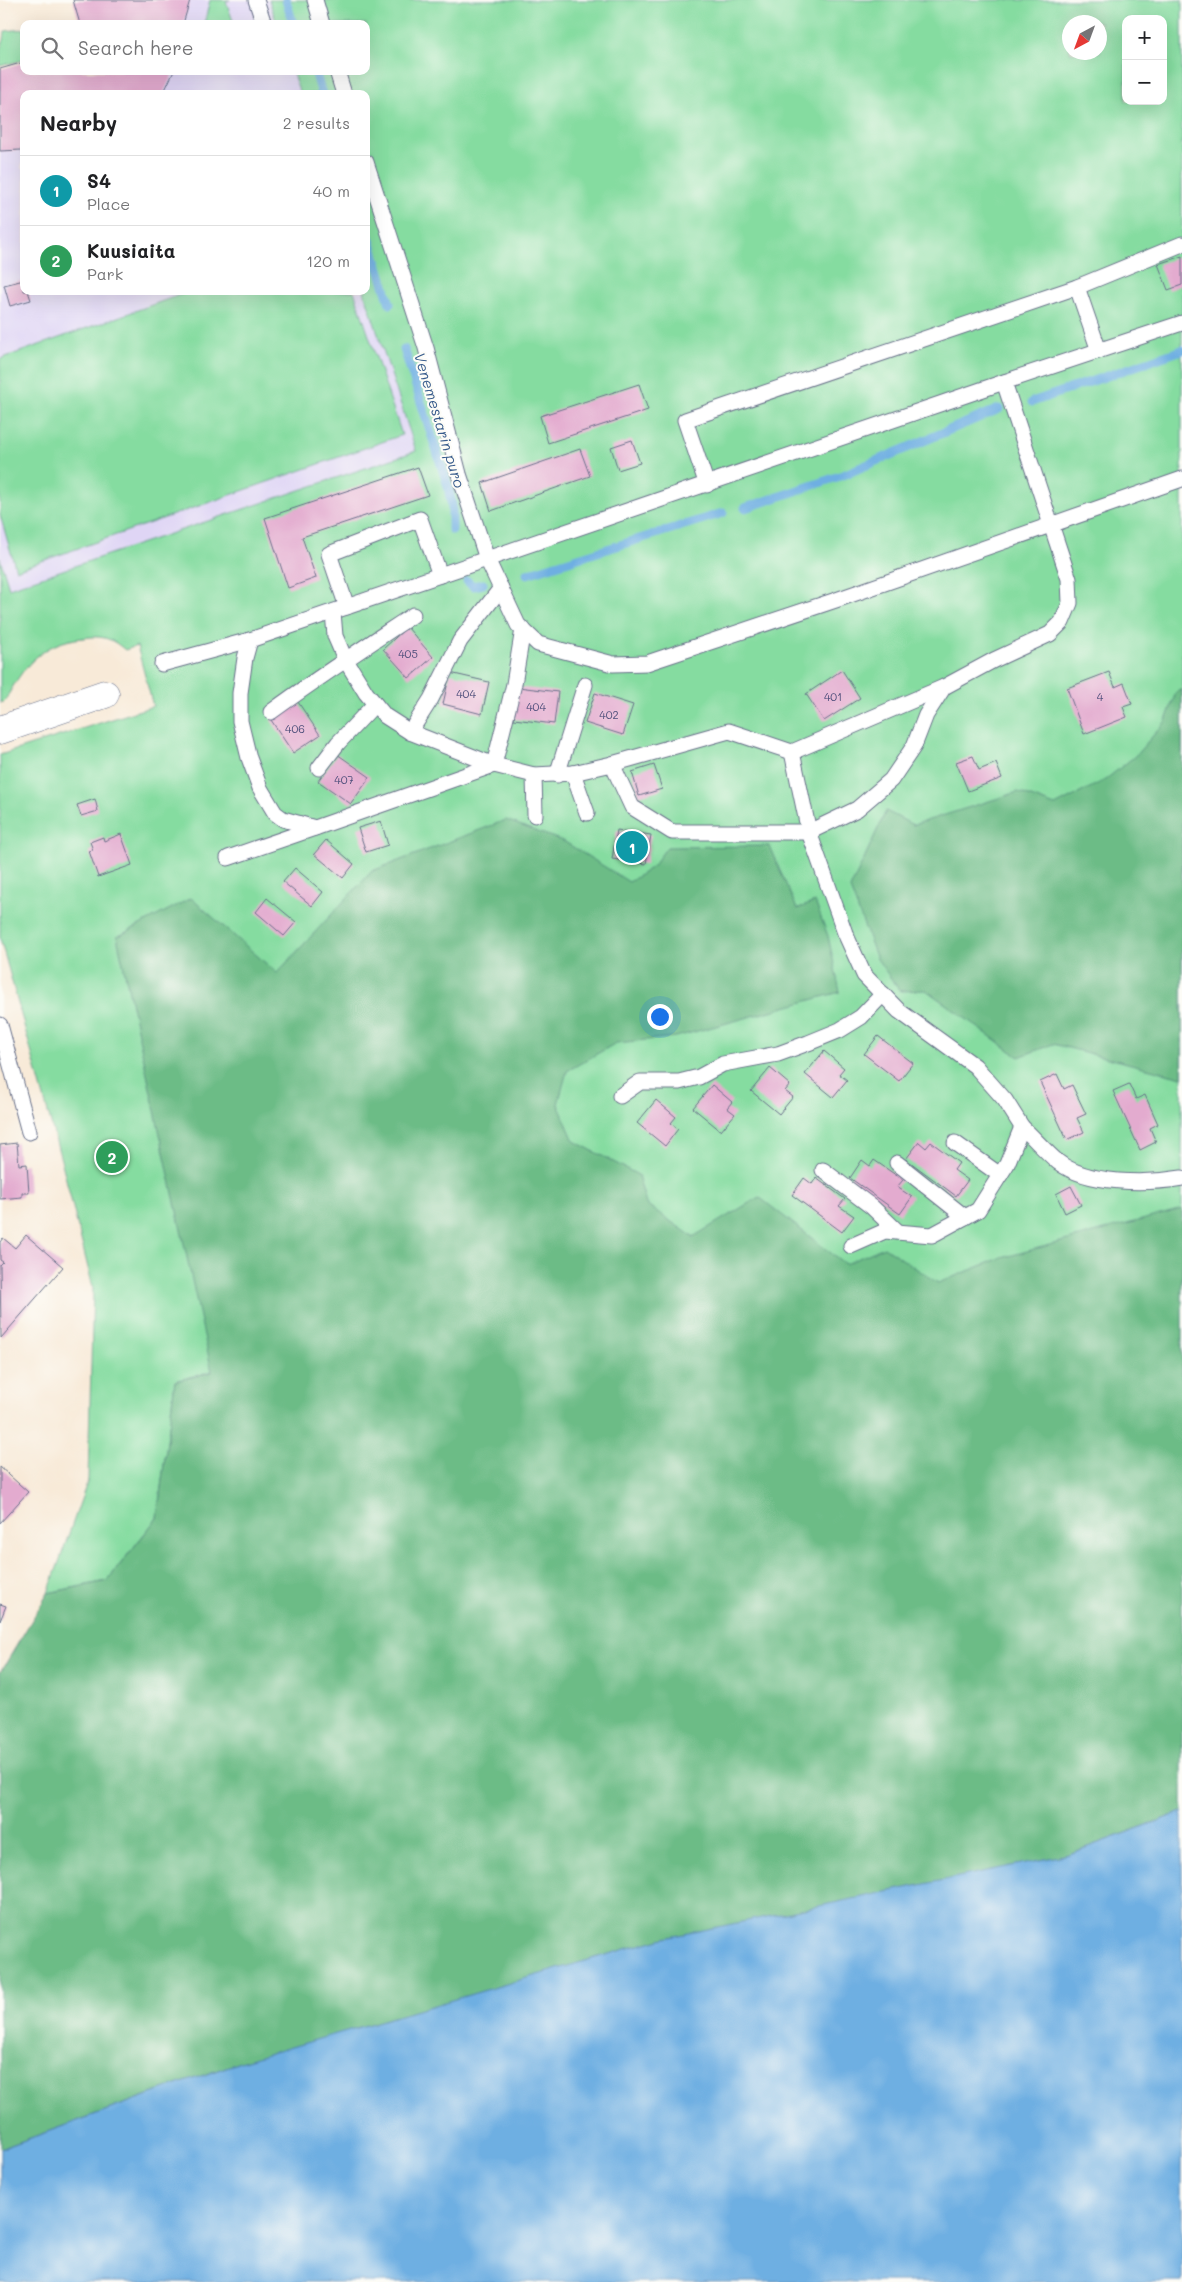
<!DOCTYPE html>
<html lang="en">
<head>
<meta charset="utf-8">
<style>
	body { margin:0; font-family:Mali,sans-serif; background:#f6f6f6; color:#202124 }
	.controls { position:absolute; right:15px; top:15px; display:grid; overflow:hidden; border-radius:10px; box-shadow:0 5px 20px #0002 }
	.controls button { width:45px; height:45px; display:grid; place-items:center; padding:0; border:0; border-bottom:1px solid #e0e0e0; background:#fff; color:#202124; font:25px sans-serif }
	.compass { position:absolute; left:1062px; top:15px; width:45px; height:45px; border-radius:50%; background:#fff; box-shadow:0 5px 20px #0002; rotate:221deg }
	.you { position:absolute; left:659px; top:1016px; width:18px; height:18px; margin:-12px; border:4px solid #fff; border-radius:50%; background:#1a73e8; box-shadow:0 0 0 8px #1a73e833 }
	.badge { display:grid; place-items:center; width:32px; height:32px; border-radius:50%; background:#1f6fb2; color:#fff; font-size:16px; font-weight:700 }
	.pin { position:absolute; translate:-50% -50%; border:2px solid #fff; box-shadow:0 1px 5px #0006 }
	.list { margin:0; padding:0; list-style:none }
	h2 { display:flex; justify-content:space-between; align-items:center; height:65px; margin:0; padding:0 20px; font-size:21px }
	h2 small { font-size:16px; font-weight:400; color:#757577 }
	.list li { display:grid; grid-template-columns:32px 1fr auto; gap:15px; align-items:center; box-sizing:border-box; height:70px; padding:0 20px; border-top:1px solid #e0e0e0 }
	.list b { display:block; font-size:19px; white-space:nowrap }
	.list p { margin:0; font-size:16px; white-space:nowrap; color:#757577 }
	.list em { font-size:16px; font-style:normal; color:#757577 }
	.icon { flex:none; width:28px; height:28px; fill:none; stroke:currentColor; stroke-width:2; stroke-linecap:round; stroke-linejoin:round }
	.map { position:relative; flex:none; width:1182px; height:2282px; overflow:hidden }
	.search { position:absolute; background:#fff; box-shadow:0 5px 20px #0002; left:20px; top:20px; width:350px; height:55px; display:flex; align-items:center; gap:12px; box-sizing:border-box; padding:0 18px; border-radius:10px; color:#757577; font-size:19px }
	.panel { position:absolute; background:#fff; box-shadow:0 5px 20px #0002; left:20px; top:90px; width:350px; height:205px; border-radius:10px }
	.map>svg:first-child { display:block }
</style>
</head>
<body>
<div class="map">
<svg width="1182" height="2282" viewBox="0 0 1182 2282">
	<rect width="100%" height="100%" fill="#fdfcf7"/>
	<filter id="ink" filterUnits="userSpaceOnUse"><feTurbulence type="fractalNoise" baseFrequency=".02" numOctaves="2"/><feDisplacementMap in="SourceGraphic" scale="10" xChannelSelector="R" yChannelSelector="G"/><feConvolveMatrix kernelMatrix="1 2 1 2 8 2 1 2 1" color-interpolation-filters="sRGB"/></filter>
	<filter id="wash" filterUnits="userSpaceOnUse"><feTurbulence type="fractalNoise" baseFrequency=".0096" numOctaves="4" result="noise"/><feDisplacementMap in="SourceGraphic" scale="20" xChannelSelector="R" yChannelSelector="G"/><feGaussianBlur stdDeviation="1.12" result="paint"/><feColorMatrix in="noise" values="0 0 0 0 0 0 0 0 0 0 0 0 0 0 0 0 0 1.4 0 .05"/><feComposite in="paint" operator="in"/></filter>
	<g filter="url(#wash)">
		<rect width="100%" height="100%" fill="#f8ead8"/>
		<g fill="#dfd5f5">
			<polygon points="190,0 269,0 277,24 183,24"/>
			<polygon points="174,71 292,71 300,94 163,94"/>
			<polygon points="21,150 24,156 21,168 24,170 24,291 364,291 417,451 9,589 0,558 0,151"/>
		</g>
		<g fill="#85dca0" stroke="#50867f" fill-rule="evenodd">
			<polygon points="210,0 230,0 226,1 234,24 204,24"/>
			<path d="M269 0H1182V1282L251 1361 175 1381 157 1518 107 1581 48 1593 88 1480 93 1288 63 1167 0 938V755L153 706 137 646 125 650C111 638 102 635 83 638 42 642 23 666 5 701L0 703V558L9 588 416 451 364 291H366V94H300L292 71H366V24H277ZM1126 19H1163V101H1126ZM1070 22H1100V52H1070Z"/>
			<polygon points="24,29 24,60 0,66 0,49 4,40 5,31"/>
			<polygon points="191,291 354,291 402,435 16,570 0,515 0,359"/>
		</g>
		<g fill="#6cbc86" stroke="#447672">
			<polygon points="1182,688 1182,1077 1053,1044 1019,1057 926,990 900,991 877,959 850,889 886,811 913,825 1018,792 1055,806 1105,780 1135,756 1166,721 1176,692"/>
			<polygon points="506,820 565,842 629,882 652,867 667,847 769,846 797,909 815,902 828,936 840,992 676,1037 616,1043 567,1071 558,1104 574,1141 638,1175 646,1204 693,1237 759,1197 845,1264 884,1247 938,1283 998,1259 1182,1209 1182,1812 1069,1854 240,2062 0,2149 0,1673 48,1593 107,1581 157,1518 175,1381 212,1372 117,937 191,898 277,973 372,871"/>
		</g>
		<polygon fill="#6eafe2" stroke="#446fa0" points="1182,1812 1182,2282 0,2282 0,2149 240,2062 660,1939 1069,1854"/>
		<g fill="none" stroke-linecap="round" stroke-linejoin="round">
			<g stroke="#6eafe2" stroke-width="9">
				<polyline points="286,0 293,24"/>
				<polyline points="315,71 322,94"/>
				<polyline points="366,228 390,304"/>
				<polyline points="404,349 448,486 452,506 452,530"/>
				<polyline points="1032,402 1182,350"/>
				<polyline points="745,508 843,475 999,409"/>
				<polyline points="527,574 723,513"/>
				<polyline points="467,581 473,586 483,584"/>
			</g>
		</g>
		<g id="blocks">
			<g fill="#e3abcf">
				<polygon points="73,0 190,0 183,24 80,24"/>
				<polygon points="24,62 24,71 174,71 163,94 24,94 24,156 21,150 0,151 0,69"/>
				<polygon points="1182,256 1182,285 1168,290 1158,264"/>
				<polygon points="24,280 24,291 28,291 31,300 10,306 4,285"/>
				<polygon points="639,384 648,410 548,443 540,416"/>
				<polygon points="632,440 640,463 618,470 611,447"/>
				<polygon points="580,449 590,476 491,511 482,483"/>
				<polygon points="418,467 428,495 302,537 316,578 288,588 265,518"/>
				<polygon points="407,627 433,657 409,678 383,649"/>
				<polygon points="842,670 860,698 824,721 806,694"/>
				<polygon points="1109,672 1115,687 1124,683 1132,704 1123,707 1127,717 1084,734 1067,688"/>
				<polygon points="450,673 489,682 482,714 443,704"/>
				<polygon points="518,687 558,692 554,724 514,719"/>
				<polygon points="595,693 633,705 623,735 585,723"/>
				<polygon points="298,702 320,735 293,753 271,720"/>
				<polygon points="337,754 370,777 351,804 318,781"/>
				<polygon points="973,756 979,770 996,763 1002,778 968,791 956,762"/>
				<polygon points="654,765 662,789 639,796 632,772"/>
				<polygon points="95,799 98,811 81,816 77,805"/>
				<polygon points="381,821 388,845 366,852 358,828"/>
				<polygon points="617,830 651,835 646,864 612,859"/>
				<polygon points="121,834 132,865 98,877 89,851 93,850 90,842 103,837 104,841"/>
				<polygon points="326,840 354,864 343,878 314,854"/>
				<polygon points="295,868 323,892 312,906 283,882"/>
				<polygon points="267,898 296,922 284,936 256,912"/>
				<polygon points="878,1036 913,1063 899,1081 864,1054"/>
				<polygon points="824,1051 844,1068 839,1074 847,1080 833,1097 805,1074"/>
				<polygon points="770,1068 790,1085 785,1091 793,1097 779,1114 751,1091"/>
				<polygon points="1057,1074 1064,1089 1072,1085 1086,1114 1077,1118 1084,1132 1067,1140 1040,1082"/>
				<polygon points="1129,1084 1136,1099 1145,1095 1158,1124 1150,1128 1156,1142 1140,1150 1113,1091"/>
				<polygon points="712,1085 732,1102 727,1108 735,1114 721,1131 693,1108"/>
				<polygon points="656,1100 676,1117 671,1123 678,1129 665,1146 637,1123"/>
				<polygon points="919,1142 926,1148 931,1142 959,1163 954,1170 968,1180 956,1196 906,1159"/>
				<polygon points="17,1143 19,1165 27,1164 29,1193 22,1193 22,1197 0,1199 0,1145"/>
				<polygon points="862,1160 870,1166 874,1160 903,1180 897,1187 912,1197 900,1214 850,1178"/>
				<polygon points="804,1178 812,1184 816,1178 845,1199 839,1206 854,1216 842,1232 792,1195"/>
				<polygon points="1071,1186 1081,1205 1065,1213 1056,1194"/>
				<polygon points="26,1235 63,1267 1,1338 0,1265 3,1262 0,1260 0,1242 3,1238 15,1248"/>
				<polygon points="0,1467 28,1492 0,1523"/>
				<polygon points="0,1604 6,1606 0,1621"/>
			</g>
		</g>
	</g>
	<g filter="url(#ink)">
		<use href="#blocks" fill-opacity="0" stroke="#687089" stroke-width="1"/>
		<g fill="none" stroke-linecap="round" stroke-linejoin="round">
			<defs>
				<g id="service">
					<polyline points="256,0 264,24"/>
					<polyline points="315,0 322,24"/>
					<polyline points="337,71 344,94"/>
					<polyline points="366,162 426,348 459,474 487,559 518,625 538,644 613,664 647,663 836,600 1182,479"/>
					<polyline points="1077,287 1099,351"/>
					<polyline points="707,485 685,420 1077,287 1182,244"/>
					<polyline points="347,607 329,554 420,519 440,575"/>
					<polyline points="333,612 335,636 345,659 366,693 385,716 410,732 494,765 534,775 573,773 612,764 729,731 792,752 944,687"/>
					<polyline points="250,640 245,658 240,693 240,721 249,758 260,788 275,813 283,819 315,828 494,765 514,684 523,629"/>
					<polyline points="162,664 250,640 1004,382 1182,323"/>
					<path d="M271 712C317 678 365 647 413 615"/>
					<polyline points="410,732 431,699 460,641 501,588"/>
					<polyline points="792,752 809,832 845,933 864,975 899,1011 975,1066 1005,1100 1022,1127 1007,1164 978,1210 932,1235 885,1231 851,1246"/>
					<polyline points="612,764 632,807 672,832 809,832 857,809 891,780 914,746 926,715 944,687 994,660 1050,634 1062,622 1070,603 1069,579 1004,382"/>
					<polyline points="319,768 338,743 375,704"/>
					<polyline points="573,773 587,813"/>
					<polyline points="534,775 535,815"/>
					<polyline points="557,775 585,685"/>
					<polyline points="228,858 315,828"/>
					<polyline points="0,1025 29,1132"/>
					<polyline points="620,1096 640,1082 679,1082 699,1077 723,1064 778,1054 808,1043 840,1030 861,1017 883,994"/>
					<path d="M1022 1127C1034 1138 1045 1151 1058 1162 1088 1185 1147 1184 1182 1178"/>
					<polyline points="955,1143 1000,1175"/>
					<polyline points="897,1163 965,1217"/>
					<polyline points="823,1170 872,1207 898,1232"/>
				</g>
				<polyline id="minor" points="0,730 105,694"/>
			</defs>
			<use href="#service" stroke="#687089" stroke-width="17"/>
			<use href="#minor" stroke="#687089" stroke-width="29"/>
			<use href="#service" stroke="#fff" stroke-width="15"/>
			<use href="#minor" stroke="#fff" stroke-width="28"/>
		</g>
	</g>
	<g text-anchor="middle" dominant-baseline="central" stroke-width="4" stroke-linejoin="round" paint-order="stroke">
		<g font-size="11" fill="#4d4e7a">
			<text x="408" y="653">405</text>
			<text x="466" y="693">404</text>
			<text x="833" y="696">401</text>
			<text x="1100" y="696">4</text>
			<text x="536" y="706">404</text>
			<text x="609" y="714">402</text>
			<text x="295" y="728">406</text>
			<text x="344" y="779">407</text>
		</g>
		<g font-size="15" font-style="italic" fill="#385c8c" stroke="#fdfcf7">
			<text transform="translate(440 420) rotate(73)">Venemestarin puro</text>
		</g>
	</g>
</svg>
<div class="controls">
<button>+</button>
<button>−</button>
</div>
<svg class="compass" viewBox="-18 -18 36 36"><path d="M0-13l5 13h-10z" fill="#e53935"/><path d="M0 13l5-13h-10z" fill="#757577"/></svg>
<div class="you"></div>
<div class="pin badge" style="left:632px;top:847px;background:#0f9aa8">1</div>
<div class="pin badge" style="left:112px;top:1157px;background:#2e9e5b">2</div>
<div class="search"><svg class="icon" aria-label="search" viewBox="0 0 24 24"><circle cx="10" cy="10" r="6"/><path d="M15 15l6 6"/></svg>Search here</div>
<section class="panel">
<h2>Nearby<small>2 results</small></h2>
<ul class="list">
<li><span class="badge" style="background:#0f9aa8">1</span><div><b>S4</b><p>Place</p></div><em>40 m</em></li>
<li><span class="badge" style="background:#2e9e5b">2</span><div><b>Kuusiaita</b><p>Park</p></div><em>120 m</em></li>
</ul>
</section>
</div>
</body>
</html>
